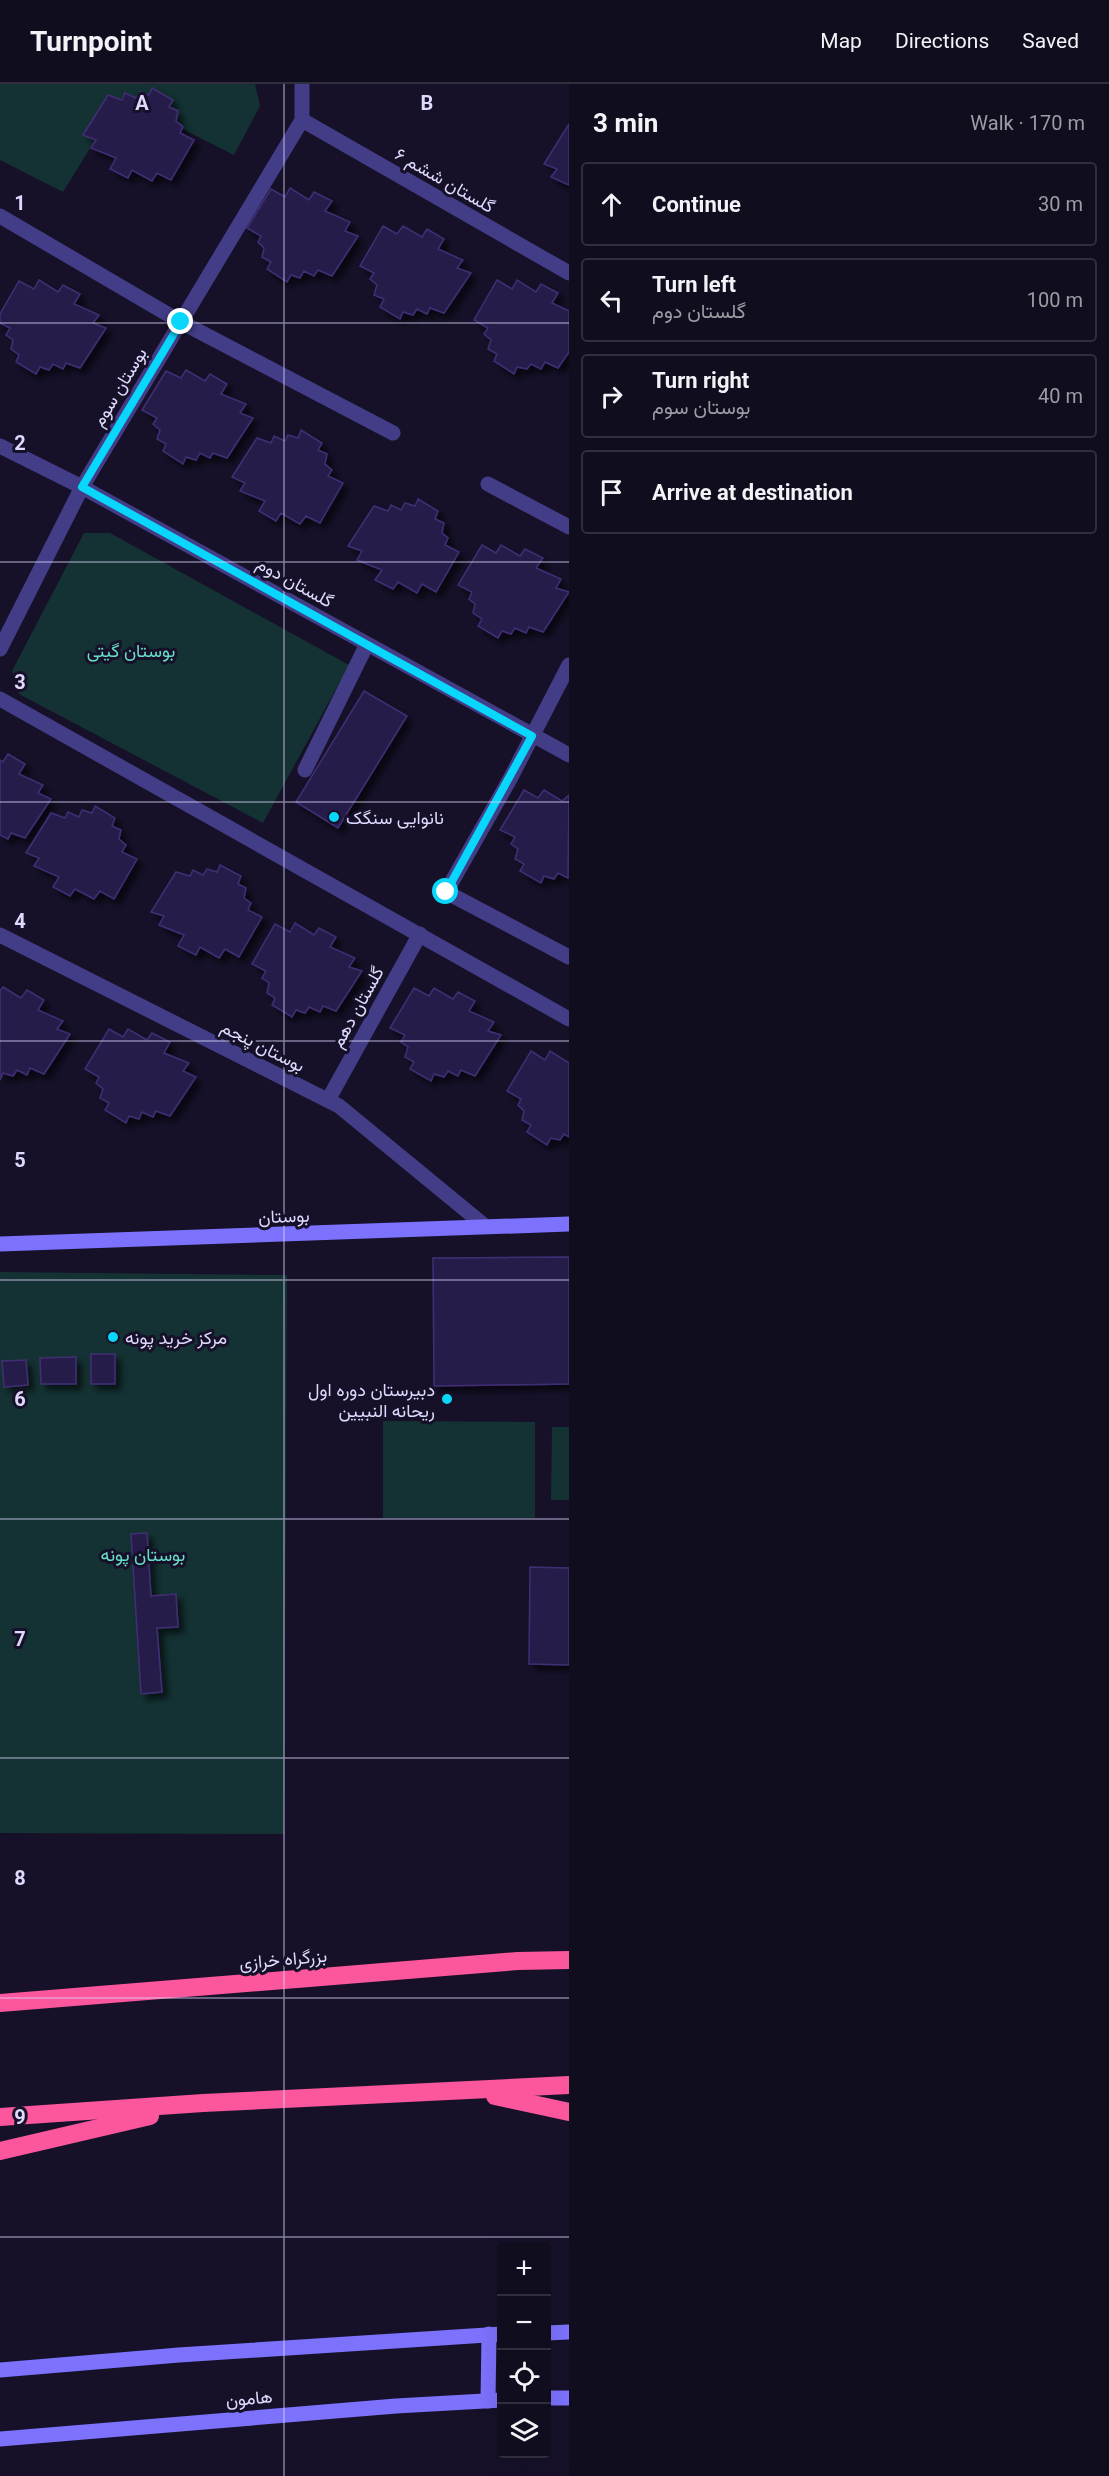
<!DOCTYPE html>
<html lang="en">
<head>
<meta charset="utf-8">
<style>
	body { margin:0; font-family:Roboto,Vazirmatn,sans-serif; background:#191628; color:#f1f3f6 }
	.controls { position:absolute; right:18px; bottom:18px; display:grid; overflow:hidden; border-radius:6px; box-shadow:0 6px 24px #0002 }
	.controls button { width:54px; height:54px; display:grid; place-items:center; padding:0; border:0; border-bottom:2px solid #302d3d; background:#100d1f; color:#f1f3f6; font:30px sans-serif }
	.stop { position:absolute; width:18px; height:18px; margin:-14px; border:4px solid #08d6fb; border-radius:50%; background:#fff }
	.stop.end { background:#08d6fb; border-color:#fff; box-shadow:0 2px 6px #0008 }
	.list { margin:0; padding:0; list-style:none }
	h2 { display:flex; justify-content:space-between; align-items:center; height:78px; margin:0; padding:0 24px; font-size:26px }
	h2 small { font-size:20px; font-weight:400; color:#9c9ca4 }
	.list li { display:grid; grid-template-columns:39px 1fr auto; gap:18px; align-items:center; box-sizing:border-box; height:84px; margin:0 12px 12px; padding:0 12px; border:2px solid #302d3d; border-radius:6px }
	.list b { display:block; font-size:22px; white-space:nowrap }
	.list p { margin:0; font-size:20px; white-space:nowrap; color:#9c9ca4 }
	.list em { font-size:20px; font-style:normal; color:#9c9ca4 }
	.icon { flex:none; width:33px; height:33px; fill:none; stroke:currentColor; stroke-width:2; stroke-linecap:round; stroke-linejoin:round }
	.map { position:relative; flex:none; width:569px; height:2392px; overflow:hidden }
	header { display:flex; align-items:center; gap:36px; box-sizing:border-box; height:84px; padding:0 30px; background:#100d1f; border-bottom:2px solid #302d3d }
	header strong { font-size:28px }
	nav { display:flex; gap:33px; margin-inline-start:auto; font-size:21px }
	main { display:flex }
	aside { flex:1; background:#100d1f }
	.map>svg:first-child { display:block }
</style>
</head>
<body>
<header>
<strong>Turnpoint</strong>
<nav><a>Map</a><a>Directions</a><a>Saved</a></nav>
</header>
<main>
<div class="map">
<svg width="569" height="2392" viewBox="0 0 569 2392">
	<defs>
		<filter id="shadow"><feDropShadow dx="5.5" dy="5.5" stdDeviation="3" flood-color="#0009"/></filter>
	</defs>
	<rect width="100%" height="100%" fill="#161129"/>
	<g fill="#143233">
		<polygon points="0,0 255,0 260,22 234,71 121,14 63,108 0,76"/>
		<polygon points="84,449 110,449 349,581 263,739 19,610 12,587"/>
		<polygon points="0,1188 287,1191 284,1750 0,1749"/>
		<polygon points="383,1337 535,1338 535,1434 383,1434"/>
		<polygon points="552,1343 569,1343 569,1416 551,1416"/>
	</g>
	<g fill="#281d49" stroke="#412f75" stroke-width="1.5" filter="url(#shadow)">
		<polygon points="152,4 173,16 169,23 178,27 176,37 183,43 180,49 194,56 171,96 157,89 152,97 132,86 128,94 110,85 116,74 91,64 96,56 83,51 108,11 122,16 125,9 136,14 140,8 149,11"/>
		<polygon points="569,40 569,101 551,93 557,85 544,80"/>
		<polygon points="290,104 309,116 314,108 332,117 325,127 350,138 345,147 358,152 332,192 318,186 314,192 304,187 300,194 291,191 287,198 267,185 271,178 262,173 264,164 258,158 261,152 247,144 271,105 285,113"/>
		<polygon points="383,142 397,150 403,142 422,153 427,145 444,155 438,165 463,176 457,184 471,189 444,229 430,224 427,230 417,225 413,231 403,228 400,235 380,223 384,215 374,211 377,201 370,195 374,189 360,182"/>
		<polygon points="39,196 58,208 63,201 80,210 74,220 99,231 93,239 106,244 80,284 66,279 63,285 53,280 49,286 40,283 36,290 16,278 19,271 11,265 13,256 6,251 10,244 0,239 0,230 19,197 34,205"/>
		<polygon points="497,196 512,205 517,196 536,208 541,200 558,209 552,219 569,227 569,268 558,284 545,278 541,285 531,280 527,285 517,283 514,290 494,277 497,270 488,265 491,256 484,250 488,244 474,236"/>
		<polygon points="186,286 205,297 210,290 227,300 221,310 246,320 240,329 253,334 227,374 213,369 210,374 200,369 196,376 186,373 183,380 163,367 166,360 157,355 160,346 153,340 157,334 142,326 166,287 181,294"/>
		<polygon points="301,346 322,359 318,366 327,370 325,380 332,386 328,392 343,399 320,439 306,432 300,440 281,429 276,437 259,427 265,417 240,407 245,399 232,393 257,354 271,359 274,352 285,357 288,351 298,354"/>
		<polygon points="418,415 438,427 435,435 444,439 442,449 448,454 445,461 459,468 436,508 422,500 417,509 398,498 393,505 375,496 382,486 357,476 362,467 348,462 374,422 388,427 391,421 401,426 405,419 415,422"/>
		<polygon points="482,461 496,469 501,461 520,472 525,465 543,474 536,484 561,495 556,504 569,508 543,548 529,543 526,549 515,544 511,550 502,547 498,554 478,542 482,535 473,529 475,520 469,515 472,508 458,501"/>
		<polygon points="364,607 407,632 338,744 296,718"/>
		<polygon points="8,670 25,680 19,690 43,701 38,709 51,715 25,754 11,749 8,755 0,751 0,676 3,678"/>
		<polygon points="524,706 538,714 544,706 562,717 569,711 568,794 558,789 554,795 544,792 541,799 520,787 524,780 515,775 518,765 511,760 515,753 500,746"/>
		<polygon points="95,722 115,734 112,742 121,746 119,755 126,761 122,768 137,775 114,815 100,807 94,815 75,805 70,812 53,803 59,793 34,782 39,774 26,769 51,729 65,734 68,728 79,733 82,726 92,729"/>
		<polygon points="220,781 241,792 238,800 246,804 244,814 251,819 248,826 262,833 239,873 225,865 219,874 200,863 196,871 178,862 184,851 159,841 164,832 151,828 176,788 190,792 193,786 203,791 207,785 217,788"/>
		<polygon points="295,839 314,851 319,844 336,853 330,863 355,874 349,883 362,887 336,927 323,922 320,928 309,923 305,929 296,926 292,933 272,921 275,914 267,909 269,899 262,894 266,887 252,880 275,840 290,848"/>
		<polygon points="3,903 21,914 27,906 44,916 38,926 63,937 57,945 70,950 44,990 30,984 27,991 17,986 13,992 3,989 0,996 0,907"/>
		<polygon points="414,904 429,912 434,904 453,915 458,908 475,917 469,927 494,938 488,947 501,951 475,992 461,986 458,992 448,987 444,993 434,990 431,997 410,985 414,978 405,973 408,963 401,958 405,951 390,944"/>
		<polygon points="109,945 123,953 128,945 147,956 152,949 170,958 164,969 189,979 183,987 196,993 170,1032 156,1027 153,1033 142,1028 139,1035 129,1032 126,1039 105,1026 109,1019 100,1014 103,1005 96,999 99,993 85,985"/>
		<polygon points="531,967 545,976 550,967 569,979 569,1053 564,1050 560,1056 551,1054 547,1061 527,1048 531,1041 522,1036 524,1027 518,1021 521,1015 507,1007"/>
		<polygon points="569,1173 569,1300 434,1302 433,1174"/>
		<rect x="91" y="1270" width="24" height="30"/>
		<polygon points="76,1273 76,1300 41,1300 40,1274"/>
		<polygon points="26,1276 28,1301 4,1303 2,1277"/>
		<polygon points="147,1449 151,1512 176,1510 178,1543 157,1544 162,1608 141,1610 131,1450"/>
		<polygon points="530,1483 569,1484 569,1581 529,1580"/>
	</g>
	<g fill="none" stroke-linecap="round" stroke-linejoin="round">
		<g stroke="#433d87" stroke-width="15">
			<polyline points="302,36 569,189"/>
			<polyline points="0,132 181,238 393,349"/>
			<polyline points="0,362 82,403 569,671"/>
			<polyline points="488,400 569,443"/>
			<polyline points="0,565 82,403 302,36 302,0"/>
			<polyline points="569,581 510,695 446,808 569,873"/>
			<polyline points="0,615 569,935"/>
			<polyline points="305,686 367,560"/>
			<polyline points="0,851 339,1022 485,1142"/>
			<polyline points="328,1016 420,850"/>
		</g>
		<g stroke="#7c72fd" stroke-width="15">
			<polyline points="0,1160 569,1140"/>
			<polyline points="546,2249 569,2248"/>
			<polyline points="0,2286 179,2271 502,2250"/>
			<polyline points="546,2314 569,2314"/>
			<polyline points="488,2317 489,2250"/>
			<polyline points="0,2355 396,2322 502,2316"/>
		</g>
		<g stroke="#fc569d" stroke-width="18">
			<polyline points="0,1919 518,1877 569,1876"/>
			<polyline points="495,2012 569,2028"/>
			<polyline points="0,2033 203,2019 569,2001"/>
			<polyline points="0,2067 150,2032"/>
		</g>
	</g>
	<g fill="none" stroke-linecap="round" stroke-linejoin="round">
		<polyline stroke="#08d6fb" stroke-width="8" points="181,238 82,403 532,652 446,808"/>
	</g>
	<path fill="none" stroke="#dfd9fe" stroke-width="1.5" stroke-opacity="0.55" d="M284 0V2392M0 239H569M0 478H569M0 718H569M0 957H569M0 1196H569M0 1435H569M0 1674H569M0 1914H569M0 2153H569"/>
	<g fill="#08d6fb" stroke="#161129" stroke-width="2">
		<circle cx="334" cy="733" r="6"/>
		<circle cx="113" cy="1253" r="6"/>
		<circle cx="447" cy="1315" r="6"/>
	</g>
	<g text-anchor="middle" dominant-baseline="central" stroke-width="6" stroke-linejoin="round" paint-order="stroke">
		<g font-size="18" fill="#dfd9fe" stroke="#161129">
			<text transform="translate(445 96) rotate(30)">گلستان ششم ۶</text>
			<text transform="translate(119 303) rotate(-59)">بوستان سوم</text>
			<text transform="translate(295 498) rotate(29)">گلستان دوم</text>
			<text transform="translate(357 923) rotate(-61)">گلستان دهم</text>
			<text transform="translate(263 962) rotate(27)">بوستان پنجم</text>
			<text transform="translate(284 1132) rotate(-2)">بوستان</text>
			<text transform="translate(283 1875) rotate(-5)">بزرگراه خرازی</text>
			<text transform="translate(249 2314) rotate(-5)">هامون</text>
		</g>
		<g font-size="18" fill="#65dfc7" stroke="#161129">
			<text x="131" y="566">بوستان گیتی</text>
			<text x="143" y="1470">بوستان پونه</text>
		</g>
		<g font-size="18" fill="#dfd9fe" stroke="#161129" text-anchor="start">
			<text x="346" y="733">نانوایی سنگک</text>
			<text x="125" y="1253">مرکز خرید پونه</text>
			<text x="435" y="1305" text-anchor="end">دبیرستان دوره اول<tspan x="435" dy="21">ریحانه النبیین</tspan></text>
		</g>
	</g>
	<g font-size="20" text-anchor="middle" font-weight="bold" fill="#dfd9fe" stroke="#161129" stroke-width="6" stroke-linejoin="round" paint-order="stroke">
		<text x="142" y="26">A</text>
		<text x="427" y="26">B</text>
		<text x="20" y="126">1</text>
		<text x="20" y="366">2</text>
		<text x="20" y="605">3</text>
		<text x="20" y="844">4</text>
		<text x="20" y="1083">5</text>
		<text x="20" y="1322">6</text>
		<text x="20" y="1562">7</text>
		<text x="20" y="1801">8</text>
		<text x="20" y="2040">9</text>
	</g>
</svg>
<div class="controls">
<button>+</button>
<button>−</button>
<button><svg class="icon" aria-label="locate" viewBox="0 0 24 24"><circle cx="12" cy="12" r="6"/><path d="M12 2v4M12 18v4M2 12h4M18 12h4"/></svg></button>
<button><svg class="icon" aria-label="layers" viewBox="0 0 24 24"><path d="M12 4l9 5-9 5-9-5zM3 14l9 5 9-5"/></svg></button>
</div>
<div class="stop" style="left:446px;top:808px"></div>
<div class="stop end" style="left:181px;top:238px"></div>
</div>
<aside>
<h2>3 min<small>Walk · 170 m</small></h2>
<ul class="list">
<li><svg class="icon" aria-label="ahead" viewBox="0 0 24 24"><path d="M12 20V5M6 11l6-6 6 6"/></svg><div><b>Continue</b></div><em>30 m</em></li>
<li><svg class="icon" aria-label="left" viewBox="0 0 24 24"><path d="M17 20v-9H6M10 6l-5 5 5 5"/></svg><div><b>Turn left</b><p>گلستان دوم</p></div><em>100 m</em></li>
<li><svg class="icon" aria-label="right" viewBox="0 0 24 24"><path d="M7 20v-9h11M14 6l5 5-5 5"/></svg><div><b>Turn right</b><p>بوستان سوم</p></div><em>40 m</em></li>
<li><svg class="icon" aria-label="arrive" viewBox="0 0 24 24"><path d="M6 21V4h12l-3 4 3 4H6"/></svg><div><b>Arrive at destination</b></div></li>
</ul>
</aside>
</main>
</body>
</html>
